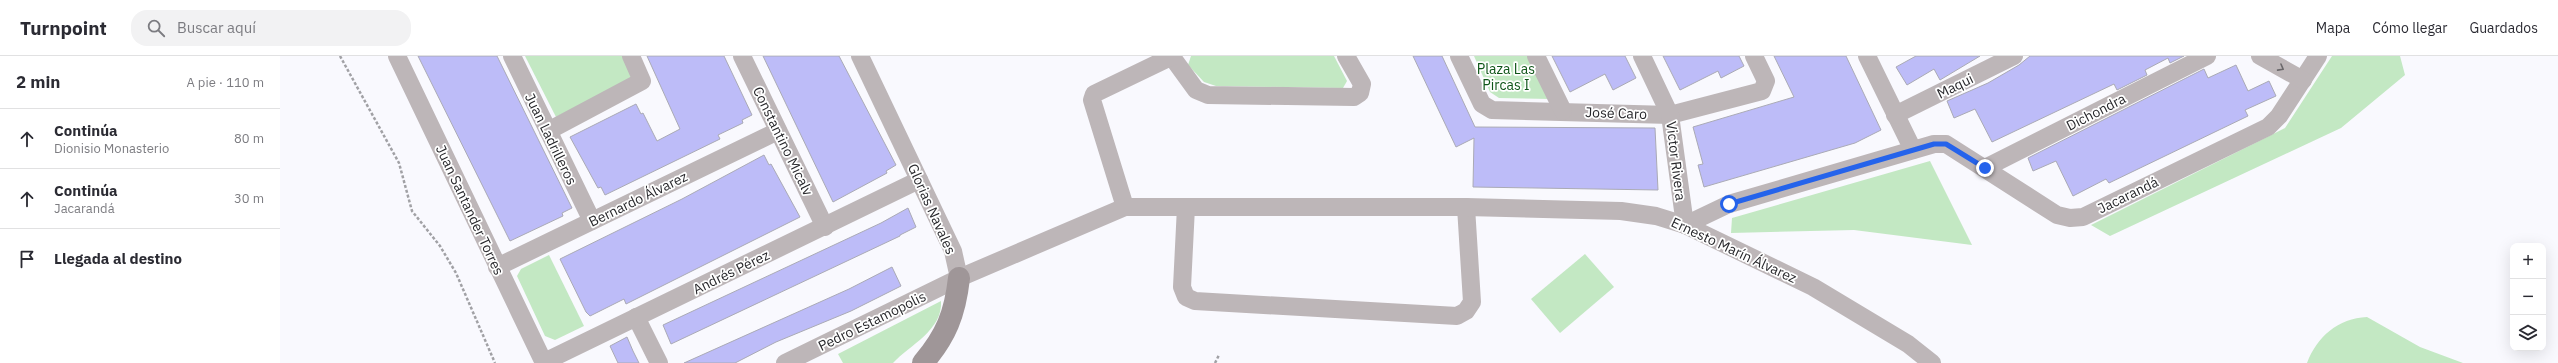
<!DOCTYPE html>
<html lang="es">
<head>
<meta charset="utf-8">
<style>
	body { margin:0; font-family:"IBM Plex Sans",sans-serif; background:#f2f2f3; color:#2b2b33 }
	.controls { position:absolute; right:12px; bottom:12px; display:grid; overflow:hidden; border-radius:8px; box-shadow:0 4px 16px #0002 }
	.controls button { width:36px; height:36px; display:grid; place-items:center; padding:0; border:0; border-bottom:1px solid #e1e1e2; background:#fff; color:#2b2b33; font:20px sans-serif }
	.stop { position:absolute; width:12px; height:12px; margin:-9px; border:3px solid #2563eb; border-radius:50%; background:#fff }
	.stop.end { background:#2563eb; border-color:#fff; box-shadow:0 1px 4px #0008 }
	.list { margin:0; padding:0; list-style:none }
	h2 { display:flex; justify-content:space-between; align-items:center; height:52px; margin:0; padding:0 16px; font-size:17px }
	h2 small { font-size:13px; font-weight:400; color:#7c7c81 }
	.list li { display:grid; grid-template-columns:26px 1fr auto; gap:12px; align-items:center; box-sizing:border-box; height:60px; padding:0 16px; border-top:1px solid #e1e1e2 }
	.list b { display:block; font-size:15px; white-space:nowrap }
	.list p { margin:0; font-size:13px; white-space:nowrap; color:#7c7c81 }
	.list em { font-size:13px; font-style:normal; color:#7c7c81 }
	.icon { flex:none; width:22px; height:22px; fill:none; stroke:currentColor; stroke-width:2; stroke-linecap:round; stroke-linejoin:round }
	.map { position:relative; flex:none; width:2278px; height:307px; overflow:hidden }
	header { display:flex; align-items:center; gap:24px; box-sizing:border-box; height:56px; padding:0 20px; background:#fff; border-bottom:1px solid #e1e1e2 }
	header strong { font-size:19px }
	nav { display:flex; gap:22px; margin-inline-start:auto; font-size:14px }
	.search { width:280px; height:36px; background:#f2f2f3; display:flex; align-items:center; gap:10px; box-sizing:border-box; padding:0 14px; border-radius:16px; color:#7c7c81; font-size:15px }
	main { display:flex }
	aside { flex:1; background:#fff }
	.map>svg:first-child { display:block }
</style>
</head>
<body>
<header>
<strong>Turnpoint</strong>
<div class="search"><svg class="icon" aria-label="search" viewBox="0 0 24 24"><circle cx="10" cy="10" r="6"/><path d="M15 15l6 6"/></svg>Buscar aquí</div>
<nav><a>Mapa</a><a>Cómo llegar</a><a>Guardados</a></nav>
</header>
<main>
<aside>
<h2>2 min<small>A pie · 110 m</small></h2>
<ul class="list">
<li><svg class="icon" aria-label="ahead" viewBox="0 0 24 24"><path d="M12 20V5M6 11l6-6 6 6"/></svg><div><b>Continúa</b><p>Dionisio Monasterio</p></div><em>80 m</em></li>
<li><svg class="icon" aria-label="ahead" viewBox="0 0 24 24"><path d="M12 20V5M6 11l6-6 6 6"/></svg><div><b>Continúa</b><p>Jacarandá</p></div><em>30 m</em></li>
<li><svg class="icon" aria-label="arrive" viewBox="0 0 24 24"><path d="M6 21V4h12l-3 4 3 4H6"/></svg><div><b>Llegada al destino</b></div></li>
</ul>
</aside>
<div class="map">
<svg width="2278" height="307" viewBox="0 0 2278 307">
	<rect width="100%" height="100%" fill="#f9f9fe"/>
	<g fill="#c3e8c3">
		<polygon points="245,0 345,0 355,21 276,61"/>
		<polygon points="911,0 1054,0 1067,25 1063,32 936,30 924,26 908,9"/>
		<polygon points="1194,0 1250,0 1270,43 1219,42 1210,36"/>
		<polygon points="2052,0 2120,0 2125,19 2061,72 1830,180 1811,169 2005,72"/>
		<polygon points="1650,105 1692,189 1574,174 1451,177 1452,162"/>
		<polygon points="1305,198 1334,231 1280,277 1251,243"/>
		<polygon points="269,199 304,270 275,284 265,280 237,220 241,213"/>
		<path d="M661 245C663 274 630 289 613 307H563L558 298Z"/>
		<path d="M2087 261 2140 291 2183 307H2027C2037 281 2058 262 2087 261Z"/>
	</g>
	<g fill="#bdbcf8" stroke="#aaaab5">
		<polygon points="138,0 217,0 292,152 282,157 283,160 230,185"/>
		<polygon points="367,0 444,0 472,59 462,64 463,67 438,79 440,83 325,139 321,131 318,132 290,81 356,48 361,58 363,57 377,85 400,73"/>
		<polygon points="483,0 559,0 616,109 606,115 607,117 553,146"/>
		<polygon points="1133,0 1162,0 1195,71 1375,72 1378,134 1193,131 1194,82 1176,91"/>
		<polygon points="1272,0 1345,0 1356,22 1333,34 1325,18 1290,36"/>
		<polygon points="1383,0 1459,0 1464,10 1441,22 1438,15 1400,34"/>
		<polygon points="1494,0 1566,0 1601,74 1575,87 1424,131 1418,109 1423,108 1413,71 1514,41"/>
		<polygon points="1636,0 1700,0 1660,24 1654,13 1627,29 1616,11"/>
		<polygon points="1750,0 1904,0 1890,7 1888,2 1865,14 1867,19 1837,34 1834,28 1712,86 1695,53 1674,62 1667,45 1708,27 1739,9"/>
		<polygon points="1956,9 1968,35 1989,25 1996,40 1965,54 1968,60 1829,127 1826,123 1793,140 1776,105 1753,115 1748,102 1924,13 1928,22"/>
		<polygon points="484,99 489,109 491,108 520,161 346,248 344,243 310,260 306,256 280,203 402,143"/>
		<polygon points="628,152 636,171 620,179 620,180 391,288 383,269 601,167"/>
		<polygon points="612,211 621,230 571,255 496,286 455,307 404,307 569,233"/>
		<polygon points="347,281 353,295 359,307 338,307 330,290"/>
	</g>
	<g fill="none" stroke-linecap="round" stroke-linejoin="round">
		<g stroke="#a1a1a5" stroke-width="2.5" stroke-dasharray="3 2" stroke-linecap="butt">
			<polyline points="60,0 119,107 132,155 160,190 176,217 215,307"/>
			<polyline points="935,307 939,299"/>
		</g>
		<g stroke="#bdb6b8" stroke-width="18">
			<polyline points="117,0 264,307"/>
			<polyline points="232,0 312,165"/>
			<polyline points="462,0 545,171"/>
			<polyline points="580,0 673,195 679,222"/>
			<polyline points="1179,0 1202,48 1212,54 1390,59 1482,35 1486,25 1474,0"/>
			<polyline points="1256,0 1283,55"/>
			<polyline points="1362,0 1390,59 1405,169 1449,148 1654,88 1666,88 1777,159 1790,162 1803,161 1988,71 1999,60 2038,0"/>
			<polyline points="1587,0 1633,94"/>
			<polyline points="1980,0 2023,24"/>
			<polyline points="892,1 916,34 928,39 1074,41 1080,37 1082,28 1066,0"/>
			<polyline points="1615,59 1734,0"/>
			<polyline points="268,75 362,25 351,0"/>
			<polyline points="1705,112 1927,0"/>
			<polyline points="845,151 812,44 814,38 893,0"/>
			<polyline points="906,151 902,231 906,241 915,245 1177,260 1186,255 1192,246 1186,151"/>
			<polyline points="217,211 498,75"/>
			<polyline points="356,261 379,307"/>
			<polyline points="264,306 639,124"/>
			<polyline points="505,307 679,222 845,151 1186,151 1341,155 1376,160 1405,169 1533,231 1628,288 1652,307"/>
		</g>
		<path stroke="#9f9698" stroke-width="22" d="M643 307C666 280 675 258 679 222"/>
	</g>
	<defs><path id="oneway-chevron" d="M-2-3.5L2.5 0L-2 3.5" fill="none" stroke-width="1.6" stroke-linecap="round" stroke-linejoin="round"/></defs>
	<use stroke="#6b686b" href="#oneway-chevron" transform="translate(2001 12) rotate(29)"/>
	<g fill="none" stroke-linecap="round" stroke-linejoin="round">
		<polyline stroke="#2563eb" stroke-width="5" points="1449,148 1654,88 1666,88 1705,112"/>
	</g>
	<g text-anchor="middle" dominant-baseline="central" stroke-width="3.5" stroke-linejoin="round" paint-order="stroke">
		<g font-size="14" fill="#0e5518" stroke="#fff">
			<text x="1226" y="13">Plaza Las<tspan x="1226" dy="16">Pircas I</tspan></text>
		</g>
		<g font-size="14" fill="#28282c" stroke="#fff">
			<text transform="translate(1675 30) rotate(-26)">Maqui</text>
			<text transform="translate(1816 56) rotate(-27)">Dichondra</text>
			<text transform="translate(1336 57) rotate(2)">José Caro</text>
			<text transform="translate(271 83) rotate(64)">Juan Ladrilleros</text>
			<text transform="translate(503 85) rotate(64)">Constantino Micalv</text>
			<text transform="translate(1396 105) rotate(83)">Victor Rivera</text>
			<text transform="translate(1848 139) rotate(-26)">Jacarandá</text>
			<text transform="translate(358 143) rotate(-26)">Bernardo Álvarez</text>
			<text transform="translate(652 153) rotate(66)">Glorias Navales</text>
			<text transform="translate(190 154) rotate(65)">Juan Santander Torres</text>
			<text transform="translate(1454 194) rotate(25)">Ernesto Marín Álvarez</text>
			<text transform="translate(451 216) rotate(-26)">Andrés Pérez</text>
			<text transform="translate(592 265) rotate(-26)">Pedro Estamopolis</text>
		</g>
	</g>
</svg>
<div class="controls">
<button>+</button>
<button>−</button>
<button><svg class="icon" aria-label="layers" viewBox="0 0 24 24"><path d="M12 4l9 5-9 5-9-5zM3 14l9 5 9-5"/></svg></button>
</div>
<div class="stop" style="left:1449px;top:148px"></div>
<div class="stop end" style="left:1705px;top:112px"></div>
</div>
</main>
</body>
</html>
